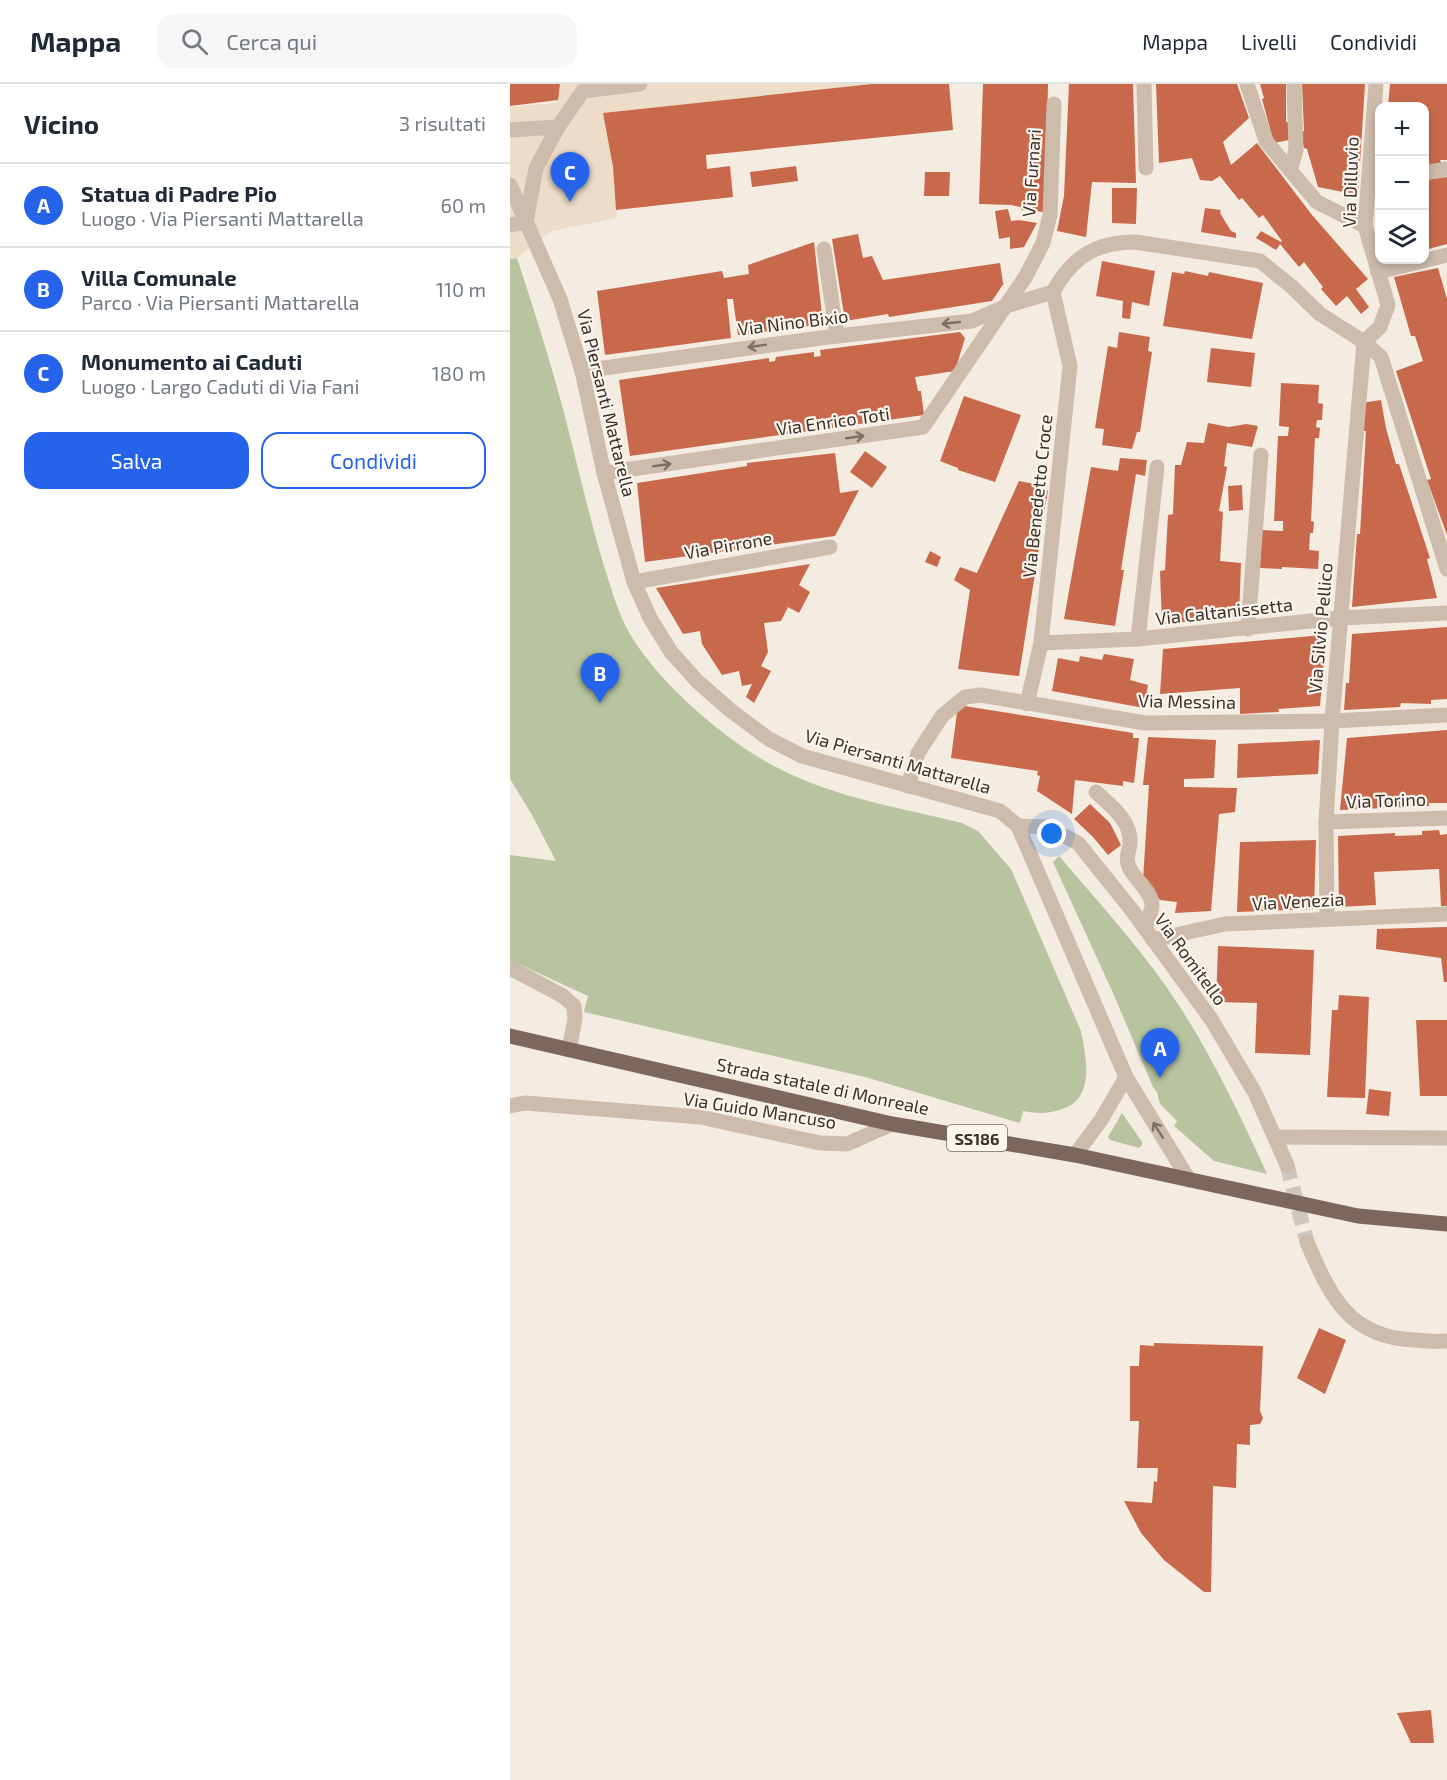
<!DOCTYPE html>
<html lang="it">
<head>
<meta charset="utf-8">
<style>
	body { margin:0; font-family:"Exo 2",sans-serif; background:#f6f6f7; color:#1f2937 }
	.controls { position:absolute; right:18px; top:18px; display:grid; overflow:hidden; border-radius:12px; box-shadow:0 3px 9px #0003 }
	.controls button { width:54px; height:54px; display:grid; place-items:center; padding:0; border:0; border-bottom:2px solid #e0e1e3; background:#fff; color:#1f2937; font:30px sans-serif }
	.you { position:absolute; left:542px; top:750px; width:21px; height:21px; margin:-15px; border:4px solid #fff; border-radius:50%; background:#1a73e8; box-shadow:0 0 0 9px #1a73e833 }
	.badge { display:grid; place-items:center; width:39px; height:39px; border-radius:50%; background:#2563eb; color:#fff; font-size:20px; font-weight:700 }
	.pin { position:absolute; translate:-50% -50px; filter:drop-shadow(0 2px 3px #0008) }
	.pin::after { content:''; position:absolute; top:32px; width:21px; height:18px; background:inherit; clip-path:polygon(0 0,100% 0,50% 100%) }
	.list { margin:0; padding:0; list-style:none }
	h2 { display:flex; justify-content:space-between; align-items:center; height:78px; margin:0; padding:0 24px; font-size:26px }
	h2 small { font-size:20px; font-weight:400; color:#747a83 }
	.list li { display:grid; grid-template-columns:39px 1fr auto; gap:18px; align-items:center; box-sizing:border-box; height:84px; padding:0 24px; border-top:2px solid #e0e1e3 }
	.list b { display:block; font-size:22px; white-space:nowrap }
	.list p { margin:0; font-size:20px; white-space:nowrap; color:#747a83 }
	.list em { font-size:20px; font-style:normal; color:#747a83 }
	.actions { display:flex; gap:12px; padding:18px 24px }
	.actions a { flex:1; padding:14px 0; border:2px solid #2563eb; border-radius:18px; text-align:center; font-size:21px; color:#2563eb }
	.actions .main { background:#2563eb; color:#fff }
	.icon { flex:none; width:33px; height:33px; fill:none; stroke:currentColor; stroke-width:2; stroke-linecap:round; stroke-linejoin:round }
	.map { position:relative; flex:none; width:937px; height:1696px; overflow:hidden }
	header { display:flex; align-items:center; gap:36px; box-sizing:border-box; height:84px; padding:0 30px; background:#fff; border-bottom:2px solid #e0e1e3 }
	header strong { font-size:28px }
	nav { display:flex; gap:33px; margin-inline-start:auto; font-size:21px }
	.search { width:420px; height:54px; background:#f6f6f7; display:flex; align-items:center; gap:15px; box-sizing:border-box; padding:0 21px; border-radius:18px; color:#747a83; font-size:22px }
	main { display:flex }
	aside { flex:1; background:#fff }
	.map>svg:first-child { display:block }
</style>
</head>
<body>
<header>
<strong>Mappa</strong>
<div class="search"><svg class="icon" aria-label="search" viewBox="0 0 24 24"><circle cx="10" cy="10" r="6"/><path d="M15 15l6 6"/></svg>Cerca qui</div>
<nav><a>Mappa</a><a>Livelli</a><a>Condividi</a></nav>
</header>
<main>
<aside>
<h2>Vicino<small>3 risultati</small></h2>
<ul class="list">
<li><span class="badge">A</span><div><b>Statua di Padre Pio</b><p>Luogo · Via Piersanti Mattarella</p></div><em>60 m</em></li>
<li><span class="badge">B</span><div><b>Villa Comunale</b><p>Parco · Via Piersanti Mattarella</p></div><em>110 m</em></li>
<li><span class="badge">C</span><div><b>Monumento ai Caduti</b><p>Luogo · Largo Caduti di Via Fani</p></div><em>180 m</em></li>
</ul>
<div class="actions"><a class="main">Salva</a><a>Condividi</a></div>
</aside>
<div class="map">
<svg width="937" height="1696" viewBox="0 0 937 1696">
	<rect width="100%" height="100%" fill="#f4ebe1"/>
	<g fill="#b8c4a0">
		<path d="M7 174C27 235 46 295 61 356 71 397 81 438 93 479 100 500 106 523 116 543 144 596 217 659 270 685 326 714 392 724 452 739L468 747 501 785 571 947C576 972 585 1012 555 1024 539 1030 529 1030 513 1027L510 1039 355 993 74 928 78 912 0 876V771L46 777 21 729 0 695V175Z"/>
		<path d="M549 772C591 821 635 869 670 923 704 976 731 1033 757 1090L704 1077 664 1042 667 1037 650 1020 647 1008 643 1003 603 909 543 778Z"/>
		<polygon points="612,1029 632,1058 632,1061 629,1064 600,1056 598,1053"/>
	</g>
	<polygon fill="#ecdcc8" points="49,0 362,0 93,29 103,83 107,134 41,147 7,174 0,175 0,23 46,19"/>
	<g fill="#c8694b">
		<polygon points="0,0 50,0 48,16 0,22"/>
		<polygon points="362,0 439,0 443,46 196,71 197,85 220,82 223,113 106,126 103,83 93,29"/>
		<polygon points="473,0 538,0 535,128 511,126 511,123 501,121 469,120"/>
		<polygon points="559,0 623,0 626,99 582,98 576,153 547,147 554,112"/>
		<polygon points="646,0 727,0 739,34 713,58 721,81 747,59 802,131 858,195 846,205 859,223 851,230 837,212 826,222 811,205 813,203 794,178 789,183 770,160 766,166 746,154 751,147 771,158 772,157 753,131 749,134 732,114 729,116 710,92 702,97 690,96 682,74 649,79"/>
		<polygon points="750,0 776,0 776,38 779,38 779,56 764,59 752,15 754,14"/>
		<polygon points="792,0 855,0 848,111 808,103 797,65 794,64 790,48 794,47"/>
		<polygon points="880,0 937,0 937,76 930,76 932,81 915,84 915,22 878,22"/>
		<polygon points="286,82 288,97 242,103 240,88"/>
		<polygon points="415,88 440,88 439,112 414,112"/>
		<polygon points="937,93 937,160 915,166 915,96"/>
		<polygon points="602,104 627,104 626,140 602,139"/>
		<polygon points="695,124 711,126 710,129 721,147 726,149 726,154 691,148"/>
		<polygon points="498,125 501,137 509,136 527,139 514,163 500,165 500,153 489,155 485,127"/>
		<polygon points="348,150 353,174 362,172 373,196 490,179 493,199 494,199 482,217 379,233 378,230 335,237 322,155"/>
		<polygon points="304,158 313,240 228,251 223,215 217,215 221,254 95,271 87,207 212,187 214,194 239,190 238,181"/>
		<polygon points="592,177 645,187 639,222 622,218 620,235 612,234 613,217 586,212"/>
		<polygon points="928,184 937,215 937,451 917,396 921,395 920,392 886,287 913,277 905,252 901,252 884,193"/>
		<polygon points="675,187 698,192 699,188 753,199 742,255 653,242 662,188 674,190"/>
		<polygon points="450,248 455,254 445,287 405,293 408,307 411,307 414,331 120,372 109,296 259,274 259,278 265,277 266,273 304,268 304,273 311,272 310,266"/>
		<polygon points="609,248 640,253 638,267 642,268 630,348 627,348 622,365 592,361 594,345 585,344 598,262 607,264"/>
		<polygon points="701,264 745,269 741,303 697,298"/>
		<polygon points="771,299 809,301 808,319 813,320 812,336 807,336 806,343 810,344 809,354 805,354 801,437 804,438 803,449 800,449 799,466 809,467 808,485 772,483 772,485 750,484 752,446 773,447 773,437 764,437 768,352 778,352 779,343 769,342"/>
		<polygon points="454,312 511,331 485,398 448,386 448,384 430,377"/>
		<polygon points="871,316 876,344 886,380 889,380 920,474 917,475 927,514 842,523 847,450 850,450 856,347 854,347 852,319"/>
		<polygon points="698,339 719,343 736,340 748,342 742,363 717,359 714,382 717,383 709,427 713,428 710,477 731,479 729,533 652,540 650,487 655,486 658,431 663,430 665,381 671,381 677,358 694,359"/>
		<polygon points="355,367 377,383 362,404 340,388"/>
		<polygon points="325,369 330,409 349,406 325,452 135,478 127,399 237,382 237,379"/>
		<polygon points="610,374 637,376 635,392 626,390 611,486 614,486 605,542 554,535 581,383 608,387"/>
		<polygon points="509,397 535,402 535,406 538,407 531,446 528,446 527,450 531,451 509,592 448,585 460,506 444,496 450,483 467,489"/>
		<polygon points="732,401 733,426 719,427 718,402"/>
		<polygon points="420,467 431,473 427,483 415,478"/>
		<polygon points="300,480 289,501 300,508 289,529 278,523 271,537 254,539 258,568 251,582 261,587 244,619 236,613 242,600 232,602 229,587 212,591 192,560 190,547 173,550 146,504"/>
		<polygon points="937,543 937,615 921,616 921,620 891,619 890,623 834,626 836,599 839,599 842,550"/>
		<polygon points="813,551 816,554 810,622 768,625 769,628 730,630 730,604 650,610 653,565"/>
		<polygon points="594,570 624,575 620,596 638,601 634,624 542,607 548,574 569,578 570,572 592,576"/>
		<polygon points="448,621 623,649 623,654 629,654 624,699 613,697 613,702 565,696 562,730 527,707 530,692 527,691 528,687 441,674"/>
		<polygon points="937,646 937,719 919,719 919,722 830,726 837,654"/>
		<polygon points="638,653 706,656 704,694 674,695 674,703 727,704 725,728 709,730 701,827 665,829 667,818 650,816 633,796 639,701 633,701"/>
		<polygon points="810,656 808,690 727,694 728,660"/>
		<polygon points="580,720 600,739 611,761 598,771 583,753 564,735"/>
		<polygon points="929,746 930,751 937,750 937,822 931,822 929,785 864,788 866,821 829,823 828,752 885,749 885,752 912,751 912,747"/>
		<polygon points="806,756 804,825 727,828 730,758"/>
		<polygon points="937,843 937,898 934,898 931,874 866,865 867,845"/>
		<polygon points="708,862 804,866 800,971 745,969 747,919 706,918"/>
		<polygon points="829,911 859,913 855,1014 817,1013 822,926 828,926"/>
		<polygon points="906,936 937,936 937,1012 910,1012"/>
		<polygon points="859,1005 881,1008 879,1032 856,1030"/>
		<polygon points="809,1244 836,1256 815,1310 787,1294"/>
		<polygon points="644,1259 753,1262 750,1327 753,1334 750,1340 740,1341 740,1361 727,1360 726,1404 703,1402 701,1508 694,1508 654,1476 631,1449 614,1417 642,1419 644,1397 647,1398 648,1384 627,1384 629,1337 620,1337 620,1282 629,1282 630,1261 644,1262"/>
		<polygon points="921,1626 924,1659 901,1659 887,1629"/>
	</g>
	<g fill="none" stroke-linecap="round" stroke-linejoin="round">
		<polyline stroke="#cfc6bd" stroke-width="15" stroke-dasharray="15 8" stroke-linecap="butt" points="777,1081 797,1158"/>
		<g stroke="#cdbbac" stroke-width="15">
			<polyline points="634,0 636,84"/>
			<polyline points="737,0 756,57 780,86 807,118 855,142"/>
			<polyline points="0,46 48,43"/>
			<polyline points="780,86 786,66 784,0"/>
			<polyline points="914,89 937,85"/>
			<polyline points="0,101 50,215 72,287 94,389 124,498 140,534 161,568 187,597 220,626 259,655 292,672 490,727 508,742 616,993 679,1096"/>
			<polyline points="0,141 16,138 26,84 48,43 73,7 130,0"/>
			<polyline points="314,165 327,252"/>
			<polyline points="868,188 937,171"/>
			<path d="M543 208C562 173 586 158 625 158L750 177 781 202 810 230 854 258 871 273 937 485"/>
			<polyline points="854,258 870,243 878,221 855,142 866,0"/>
			<polyline points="72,287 318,253 462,237 496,222 543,208"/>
			<polyline points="94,389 413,343 516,192 533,159 540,131 544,20"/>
			<polyline points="124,498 320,463"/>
			<polyline points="738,545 751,371"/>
			<polyline points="628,555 647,383"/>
			<polyline points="531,559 628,555 830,534 937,529"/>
			<polyline points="517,620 531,559 560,282 543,208"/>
			<polyline points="398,702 408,669 432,632 455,613 471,611 635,639 822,637 937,631"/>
			<path d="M586 708C601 722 622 737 620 760 619 769 615 773 619 783 624 795 643 808 642 822 641 829 637 837 635 844"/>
			<polyline points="816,738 937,734"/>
			<polyline points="508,742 538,743 568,759 621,825 701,935 745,1009 777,1081"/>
			<polyline points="817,834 816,738 822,637 854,258"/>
			<polyline points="643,856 715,840 937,830"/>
			<polyline points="0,884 53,912 64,922 65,935 59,966"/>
			<polyline points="0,1022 15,1019 190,1033 310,1059 337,1060 382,1040"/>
			<polyline points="766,1053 937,1054"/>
			<polyline points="565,1071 591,1036 616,993"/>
			<path d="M797 1158C820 1212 839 1254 905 1256 915 1257 927 1258 937 1257"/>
		</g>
		<polyline stroke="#7d675c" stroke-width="15" points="0,952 382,1040 565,1071 848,1132 937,1140"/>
	</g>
	<defs><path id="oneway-shaft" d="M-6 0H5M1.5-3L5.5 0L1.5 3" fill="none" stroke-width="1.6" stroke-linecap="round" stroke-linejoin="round" transform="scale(1.5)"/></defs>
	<g stroke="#7d6f65">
		<use href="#oneway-shaft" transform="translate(441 239) rotate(174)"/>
		<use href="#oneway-shaft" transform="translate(247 262) rotate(172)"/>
		<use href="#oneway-shaft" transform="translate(345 353) rotate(-8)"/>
		<use href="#oneway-shaft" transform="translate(152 381) rotate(-8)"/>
		<use href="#oneway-shaft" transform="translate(648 1046) rotate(-122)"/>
	</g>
	<g text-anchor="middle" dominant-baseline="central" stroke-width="4.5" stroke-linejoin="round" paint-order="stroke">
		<rect fill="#fbf5ee" stroke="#756b66" stroke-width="1.5" x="437" y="1041" width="60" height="26" rx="4.5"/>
		<g font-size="16" font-weight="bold" fill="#3b302b">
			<text x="467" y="1054">SS186</text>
		</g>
		<g font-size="18" fill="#3b302b" stroke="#fbf5ee">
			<text transform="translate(521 89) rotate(-86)">Via Furnari</text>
			<text transform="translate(840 98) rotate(-88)">Via Dilluvio</text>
			<text transform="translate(283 238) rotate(-7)">Via Nino Bixio</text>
			<text transform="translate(97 319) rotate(76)">Via Piersanti Mattarella</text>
			<text transform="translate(323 337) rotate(-8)">Via Enrico Toti</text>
			<text transform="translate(527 412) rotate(-84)">Via Benedetto Croce</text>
			<text transform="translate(218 461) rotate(-10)">Via Pirrone</text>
			<text transform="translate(714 527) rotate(-6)">Via Caltanissetta</text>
			<text transform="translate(810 544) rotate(-85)">Via Silvio Pellico</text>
			<text transform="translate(677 617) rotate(1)">Via Messina</text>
			<text transform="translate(388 677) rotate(16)">Via Piersanti Mattarella</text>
			<text transform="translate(876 716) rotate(-2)">Via Torino</text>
			<text transform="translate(788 817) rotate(-3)">Via Venezia</text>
			<text transform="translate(681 875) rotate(54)">Via Romitello</text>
			<text transform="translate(313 1002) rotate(12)">Strada statale di Monreale</text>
			<text transform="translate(250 1026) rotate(9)">Via Guido Mancuso</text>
		</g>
	</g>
</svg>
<div class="controls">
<button>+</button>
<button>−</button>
<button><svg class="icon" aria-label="layers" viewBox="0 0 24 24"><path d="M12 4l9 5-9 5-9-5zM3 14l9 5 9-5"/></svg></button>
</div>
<div class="you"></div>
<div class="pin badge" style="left:650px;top:994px">A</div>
<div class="pin badge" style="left:90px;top:619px">B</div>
<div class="pin badge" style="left:60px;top:118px">C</div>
</div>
</main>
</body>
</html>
